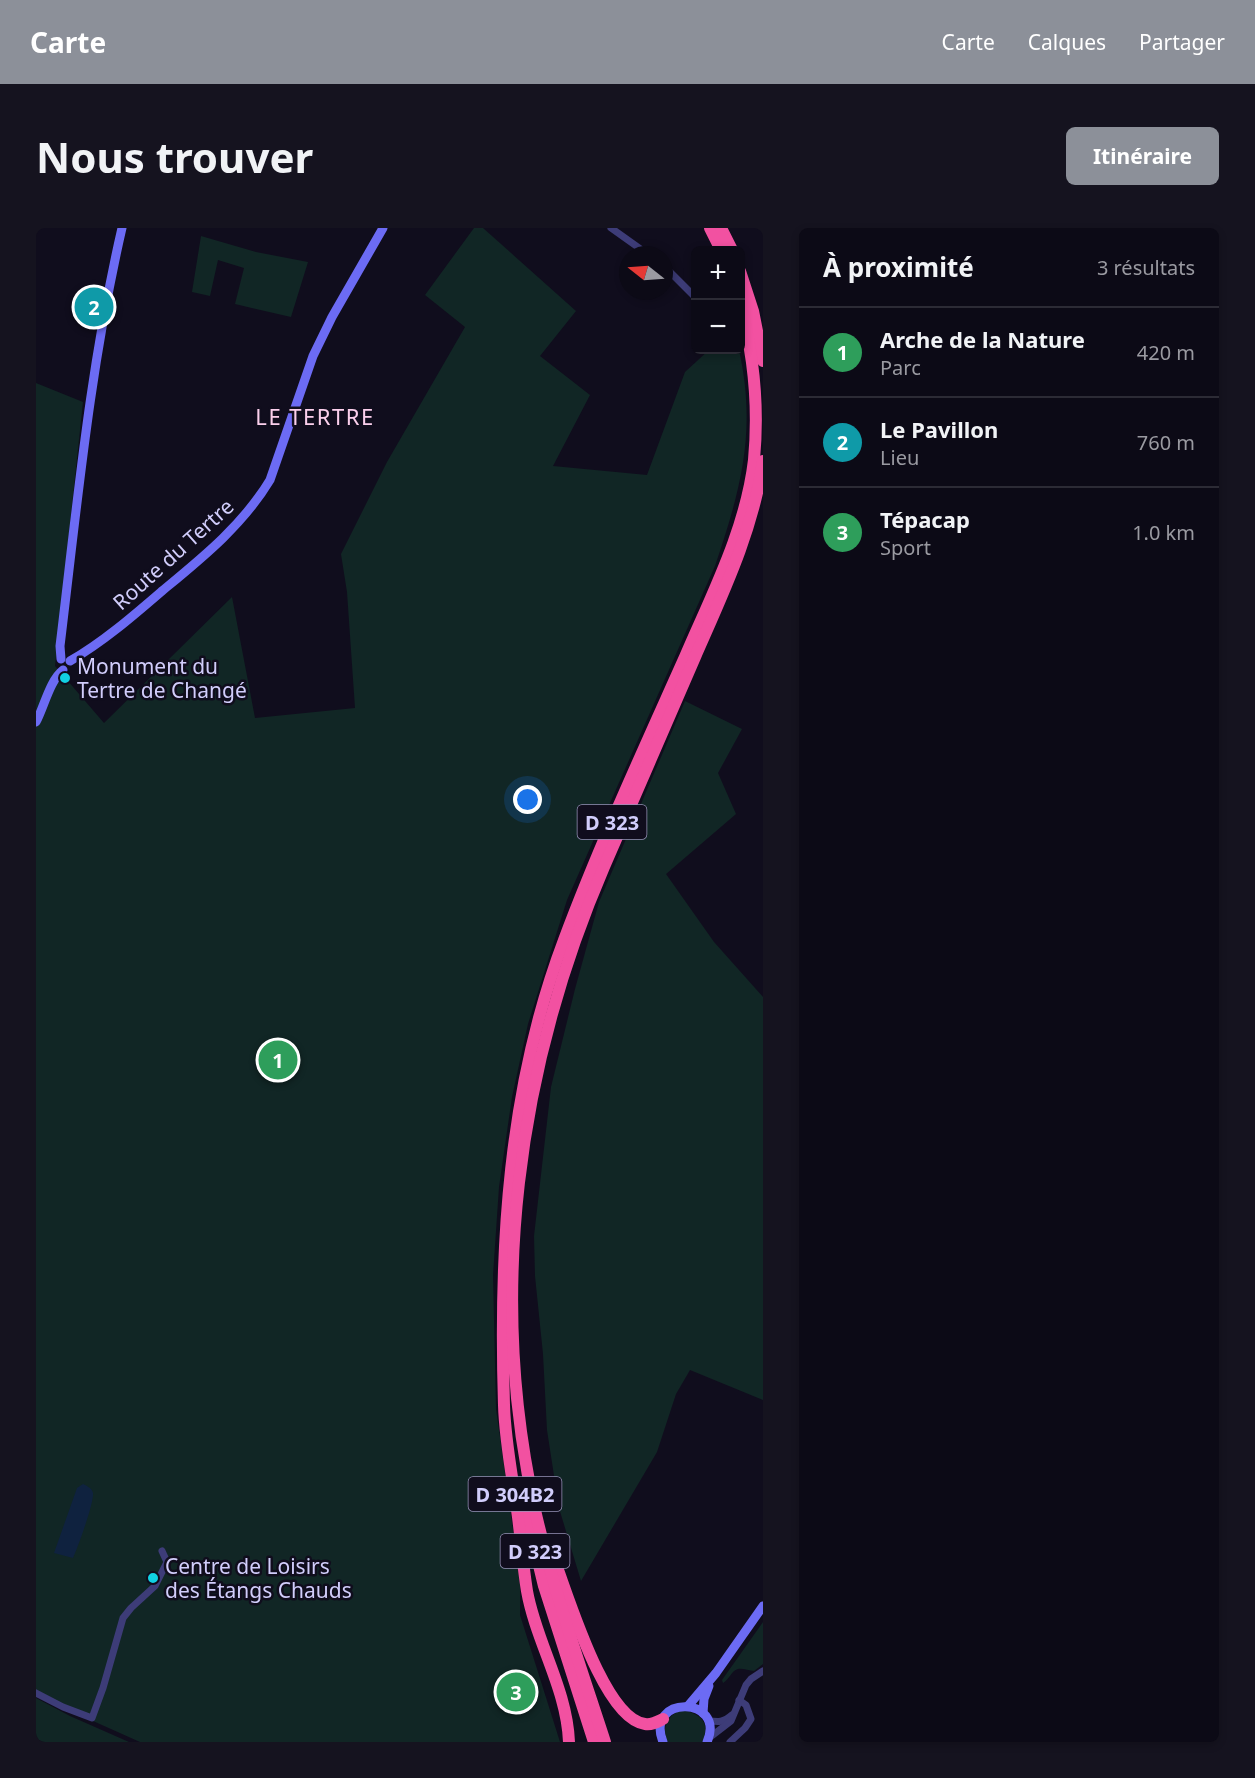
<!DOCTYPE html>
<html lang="fr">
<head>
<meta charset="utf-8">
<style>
	body { margin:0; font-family:"Noto Sans",sans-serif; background:#15131f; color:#f1f3f6 }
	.controls { position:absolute; right:18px; top:18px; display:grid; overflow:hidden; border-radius:9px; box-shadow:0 3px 9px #0003 }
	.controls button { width:54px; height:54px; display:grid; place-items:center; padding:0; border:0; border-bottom:2px solid #2c2b35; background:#0c0a16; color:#f1f3f6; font:30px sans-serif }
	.compass { position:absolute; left:583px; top:18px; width:54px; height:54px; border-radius:50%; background:#0c0a16; box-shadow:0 3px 9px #0003; rotate:287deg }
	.you { position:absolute; left:492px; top:572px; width:21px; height:21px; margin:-15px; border:4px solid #fff; border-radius:50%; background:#1a73e8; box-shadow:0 0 0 9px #1a73e833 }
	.badge { display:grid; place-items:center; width:39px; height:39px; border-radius:50%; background:#8c9099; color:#fff; font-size:20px; font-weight:700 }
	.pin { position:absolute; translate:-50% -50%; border:3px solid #fff; box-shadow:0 2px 6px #0006 }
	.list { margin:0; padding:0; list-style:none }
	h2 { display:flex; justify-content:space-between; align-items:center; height:78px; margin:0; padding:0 24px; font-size:26px }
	h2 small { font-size:20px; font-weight:400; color:#9a9aa1 }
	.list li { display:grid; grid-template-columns:39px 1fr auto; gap:18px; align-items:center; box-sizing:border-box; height:90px; padding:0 24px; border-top:2px solid #2c2b35 }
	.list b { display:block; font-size:22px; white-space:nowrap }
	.list p { margin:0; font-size:20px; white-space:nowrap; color:#9a9aa1 }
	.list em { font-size:20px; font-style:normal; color:#9a9aa1 }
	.map { position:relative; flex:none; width:727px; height:1514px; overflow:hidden; border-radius:9px }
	header { display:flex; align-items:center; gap:36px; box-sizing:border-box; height:84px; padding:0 30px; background:#8c9099; color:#fff }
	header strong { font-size:28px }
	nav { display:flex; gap:33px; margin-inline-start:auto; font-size:21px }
	.intro { display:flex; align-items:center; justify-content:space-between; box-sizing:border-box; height:144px; padding:0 36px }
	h1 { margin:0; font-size:42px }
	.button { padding:15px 27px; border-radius:9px; background:#8c9099; color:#fff; font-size:21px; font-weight:700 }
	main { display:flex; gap:36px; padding:0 36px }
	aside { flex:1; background:#0c0a16; border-radius:9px; box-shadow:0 3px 9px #0003 }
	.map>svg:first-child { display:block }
</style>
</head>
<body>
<header>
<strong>Carte</strong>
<nav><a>Carte</a><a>Calques</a><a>Partager</a></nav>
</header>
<div class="intro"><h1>Nous trouver</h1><a class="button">Itinéraire</a></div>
<main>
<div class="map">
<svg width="727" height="1514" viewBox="0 0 727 1514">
	<rect width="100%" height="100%" fill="#100d1d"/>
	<g fill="#112625">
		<path d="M438 0H447L540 83 504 128 554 167 517 238 611 247 649 144 673 122H703C721 203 705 261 679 338L531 672 492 796 476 869 463 959 457 1047 460 1181 484 1351V1387L524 1514H104L19 1476 0 1465V155L47 174 19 438 68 495 196 369 219 490 319 480 311 364 305 326 351 234 429 99 389 67Z"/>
		<polygon points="165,8 220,24 272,34 255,89 199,76 208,40 182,32 174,68 156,64"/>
		<polygon points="649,473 706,501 682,545 700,586 630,646 678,714 727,769 727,1172 654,1142 640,1166 621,1224 545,1353 523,1280 511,1202 507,1126 499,1048 498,1008 515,859 539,761 563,674"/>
		<path d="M727 1394V1436L718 1443C713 1443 707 1440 702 1441 695 1443 693 1452 687 1455L686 1452Z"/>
		<polygon points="0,1470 34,1488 93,1514 0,1514"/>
		<path d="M645 1482C663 1485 676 1494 666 1514H632C625 1500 631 1488 645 1482Z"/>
	</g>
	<path fill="#0f223f" d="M47 1256C51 1258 56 1260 57 1265 58 1275 42 1319 37 1330L18 1325 41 1260Z"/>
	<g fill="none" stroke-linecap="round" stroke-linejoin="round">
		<g stroke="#3d3c78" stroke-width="7">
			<polyline points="575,0 613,27"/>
			<polyline points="628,38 660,70"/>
			<polyline points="0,1465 27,1479 56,1490 67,1460 87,1390 95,1380 119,1358 131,1334 126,1323"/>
			<path d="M672 1492C682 1495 688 1494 696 1487"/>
			<polyline points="673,1510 695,1493 710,1457 715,1451 727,1443"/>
			<polyline points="694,1514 709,1500 715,1491 710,1477 703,1472"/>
		</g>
		<g stroke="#6c6bf4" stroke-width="9">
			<path d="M25 431 24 418C41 278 54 138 86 0"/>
			<path d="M34 433C67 414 97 388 126 363 166 330 207 297 234 252L277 128 296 89 347 0"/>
			<path d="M0 494C8 479 14 452 27 442"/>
			<polyline points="652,1478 680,1445 727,1378"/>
			<polyline points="667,1485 668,1471 673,1458"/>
			<path d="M627 1514C608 1466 691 1468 671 1514"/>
		</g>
		<g stroke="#f251a1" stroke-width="12">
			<polyline points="674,0 685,22"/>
			<polyline points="685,0 696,22"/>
			<polyline points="704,43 717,83 727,133"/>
			<polyline points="488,1275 508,1358 558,1514"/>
			<path d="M518 1331C532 1367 568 1491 609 1496 616 1497 621 1494 627 1491"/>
			<path d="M533 1514C531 1461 500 1414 491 1363 487 1338 485 1313 482 1289 477 1252 469 1214 468 1177 463 1020 472 860 528 712 564 616 607 523 649 429 676 366 710 301 718 232 723 178 718 127 704 76"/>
			<path d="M569 1514C544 1437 517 1361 499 1282 451 1066 481 841 568 639 598 569 629 499 659 429 687 365 717 303 727 233"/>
		</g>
	</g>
	<g fill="#11d1e3" stroke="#100d1d" stroke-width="2">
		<circle cx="29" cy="450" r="6"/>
		<circle cx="117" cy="1350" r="6"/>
	</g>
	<g text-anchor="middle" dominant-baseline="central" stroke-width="5" stroke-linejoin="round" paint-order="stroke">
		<g fill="#100d1d" stroke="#9793b8" stroke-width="1.5">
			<rect x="541.5" y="577" width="69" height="34" rx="4.5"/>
			<rect x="432.5" y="1249" width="93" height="34" rx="4.5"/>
			<rect x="464.5" y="1306" width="69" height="34" rx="4.5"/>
		</g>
		<g font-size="20" font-weight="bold" fill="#d1cdfb">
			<text x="576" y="594">D 323</text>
			<text x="479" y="1266">D 304B2</text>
			<text x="499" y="1323">D 323</text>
		</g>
		<g font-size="21" fill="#d1cdfb" stroke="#100d1d">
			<text transform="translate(137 326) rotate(-42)">Route du Tertre</text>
		</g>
		<g font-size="21" fill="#d1cdfb" stroke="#100d1d" text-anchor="start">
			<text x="41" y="438">Monument du<tspan x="41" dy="24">Tertre de Changé</tspan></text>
			<text x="129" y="1338">Centre de Loisirs<tspan x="129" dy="24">des Étangs Chauds</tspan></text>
		</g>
		<g font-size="22" letter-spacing="1.5" fill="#fbcfec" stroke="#100d1d">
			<text x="279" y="188">LE TERTRE</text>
		</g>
	</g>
</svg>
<div class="controls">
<button>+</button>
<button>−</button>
</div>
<svg class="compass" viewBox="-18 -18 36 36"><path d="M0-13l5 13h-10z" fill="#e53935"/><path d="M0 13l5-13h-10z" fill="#9a9aa1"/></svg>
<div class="you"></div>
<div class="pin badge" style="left:242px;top:832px;background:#2e9e5b">1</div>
<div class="pin badge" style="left:58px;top:79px;background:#0f9aa8">2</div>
<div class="pin badge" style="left:480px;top:1464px;background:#2e9e5b">3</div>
</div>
<aside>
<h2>À proximité<small>3 résultats</small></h2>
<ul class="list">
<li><span class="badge" style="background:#2e9e5b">1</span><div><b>Arche de la Nature</b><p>Parc</p></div><em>420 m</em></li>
<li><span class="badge" style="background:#0f9aa8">2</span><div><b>Le Pavillon</b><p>Lieu</p></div><em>760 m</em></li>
<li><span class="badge" style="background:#2e9e5b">3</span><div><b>Tépacap</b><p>Sport</p></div><em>1.0 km</em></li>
</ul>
</aside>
</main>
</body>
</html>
